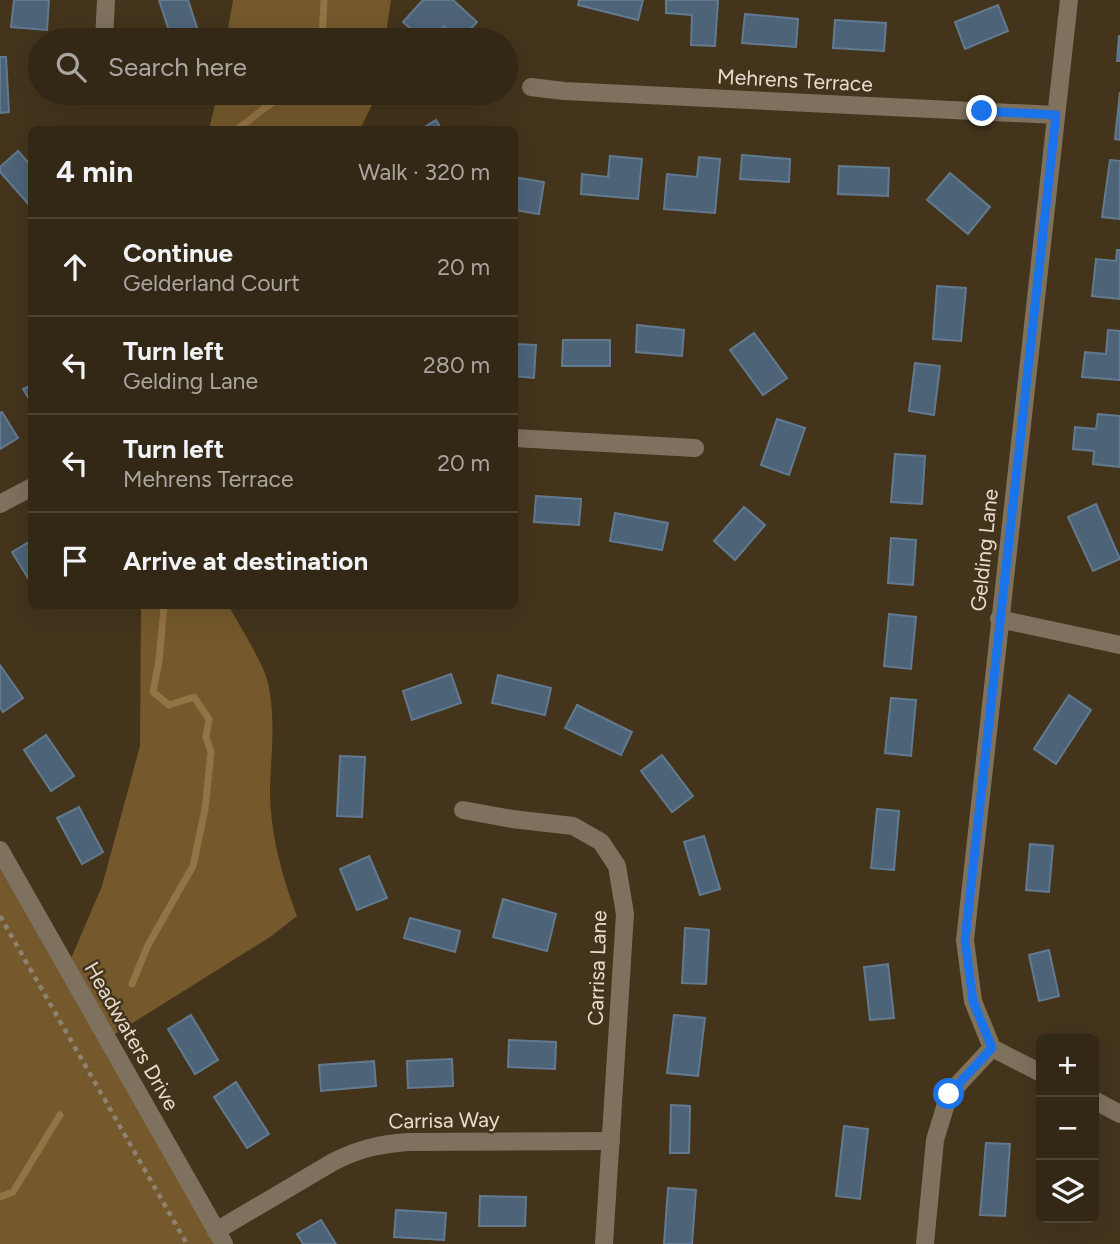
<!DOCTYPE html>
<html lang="en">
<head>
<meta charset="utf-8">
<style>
	body { margin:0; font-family:Figtree,sans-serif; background:#3b2f1e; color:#f1f3f6 }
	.controls { position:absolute; right:21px; bottom:21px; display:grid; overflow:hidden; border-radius:10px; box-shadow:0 7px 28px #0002 }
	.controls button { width:63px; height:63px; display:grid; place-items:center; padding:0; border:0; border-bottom:2px solid #4e4434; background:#332715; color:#f1f3f6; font:35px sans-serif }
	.stop { position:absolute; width:21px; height:21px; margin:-16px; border:5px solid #1a73e8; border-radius:50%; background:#fff }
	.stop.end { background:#1a73e8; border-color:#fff; box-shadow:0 2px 7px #0008 }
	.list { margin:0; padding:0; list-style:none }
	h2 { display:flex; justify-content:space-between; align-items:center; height:91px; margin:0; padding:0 28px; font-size:30px }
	h2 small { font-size:23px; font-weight:400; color:#a9a5a0 }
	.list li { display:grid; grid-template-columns:46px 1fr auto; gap:21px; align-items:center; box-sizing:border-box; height:98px; padding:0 28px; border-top:2px solid #4e4434 }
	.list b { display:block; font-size:26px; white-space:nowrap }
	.list p { margin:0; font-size:23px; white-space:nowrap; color:#a9a5a0 }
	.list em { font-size:23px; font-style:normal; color:#a9a5a0 }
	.icon { flex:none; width:38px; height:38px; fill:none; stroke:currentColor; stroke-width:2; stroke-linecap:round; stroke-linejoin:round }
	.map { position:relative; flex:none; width:1120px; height:1244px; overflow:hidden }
	.search { position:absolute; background:#332715; box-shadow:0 7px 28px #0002; left:28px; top:28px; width:490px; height:77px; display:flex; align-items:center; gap:18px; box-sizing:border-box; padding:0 24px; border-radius:38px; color:#a9a5a0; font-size:26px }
	.panel { position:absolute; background:#332715; box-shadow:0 7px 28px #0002; left:28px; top:126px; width:490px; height:483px; border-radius:10px }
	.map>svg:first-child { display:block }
</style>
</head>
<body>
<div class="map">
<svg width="1120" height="1244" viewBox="0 0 1120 1244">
	<rect width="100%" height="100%" fill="#44341c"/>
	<g fill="#75592d">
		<polygon points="233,0 391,0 385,40 226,40"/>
		<polygon points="218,93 378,93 360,129 209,129"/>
		<path d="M141 606H229C239 625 264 664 268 683 276 719 271 754 270 790 270 833 282 876 297 916L270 937 107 1039 224 1244H0V850L67 968 102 886 140 746Z"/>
	</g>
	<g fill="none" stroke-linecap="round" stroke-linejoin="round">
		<g stroke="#937444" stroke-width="7">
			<polyline points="322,40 324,0"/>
			<polyline points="236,130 285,93"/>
			<polyline points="132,984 148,945 193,866 205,809 211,752 206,737 209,719 194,697 169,705 153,692 159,661 164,606"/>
			<polyline points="0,1197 13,1192 60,1115"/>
		</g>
	</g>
	<g fill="#4d6378" stroke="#627a8f" stroke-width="2">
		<polygon points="14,0 49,0 47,30 11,27"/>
		<polygon points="159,0 188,0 201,40 172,40"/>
		<polygon points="423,0 453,0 477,22 460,40 444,26 431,40 423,40 403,22"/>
		<polygon points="579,0 643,0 638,20 578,5"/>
		<polygon points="666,0 718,0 715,46 691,45 692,15 666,13"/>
		<polygon points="998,5 1008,31 965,49 955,22"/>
		<polygon points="745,14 798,19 796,47 742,43"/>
		<polygon points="835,20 886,23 884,51 833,48"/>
		<polygon points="1119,36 1120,36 1120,61 1117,61"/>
		<polygon points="0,57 6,57 9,112 0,113"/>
		<polygon points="1120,92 1120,140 1115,139"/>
		<polygon points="436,120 442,130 420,130"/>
		<polygon points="18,151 32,167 32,208 0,172 0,167"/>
		<polygon points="742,155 790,159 789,182 740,179"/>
		<polygon points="610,156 642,159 638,199 581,194 582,174 608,177"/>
		<polygon points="699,157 720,159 715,213 664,209 667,174 697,177"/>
		<polygon points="1110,160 1120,161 1120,219 1102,217"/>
		<polygon points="839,166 889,168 888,196 838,194"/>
		<polygon points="950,173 990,207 968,234 927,200"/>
		<polygon points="514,177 544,182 539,214 514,210"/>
		<polygon points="1117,250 1120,250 1120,299 1092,296 1096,259 1116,261"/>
		<polygon points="937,286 966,288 961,341 933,339"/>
		<polygon points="637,325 684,330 682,356 636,352"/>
		<polygon points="1108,330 1120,331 1120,380 1082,377 1085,352 1106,354"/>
		<polygon points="754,333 787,378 763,395 730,350"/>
		<polygon points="563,340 610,340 610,366 562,366"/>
		<polygon points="514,344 536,345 534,378 514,376"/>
		<polygon points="915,363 940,366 934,415 909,411"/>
		<polygon points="32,385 32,404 23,389"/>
		<polygon points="2,412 18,438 0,449 0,413"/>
		<polygon points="1098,414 1120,416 1120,467 1093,464 1094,451 1073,449 1075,427 1096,429"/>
		<polygon points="777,419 805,428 789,475 761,465"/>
		<polygon points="895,454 925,456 922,504 891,502"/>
		<polygon points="536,496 581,499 579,525 534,522"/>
		<polygon points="1096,504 1120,559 1093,571 1068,517"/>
		<polygon points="744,507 765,525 735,560 714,541"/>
		<polygon points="615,513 668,523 662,550 610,541"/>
		<polygon points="891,538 916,540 913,585 888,583"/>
		<polygon points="32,540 32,576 28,578 12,552"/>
		<polygon points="889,614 916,617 911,669 884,666"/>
		<polygon points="0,665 23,698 3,712 0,707"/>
		<polygon points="451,674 461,703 412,720 403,691"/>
		<polygon points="498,675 551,688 545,715 492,703"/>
		<polygon points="1069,695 1091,710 1056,764 1034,749"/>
		<polygon points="891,698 916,700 911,756 885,753"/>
		<polygon points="577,705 632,732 621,755 565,728"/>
		<polygon points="46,735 74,776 51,791 24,750"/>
		<polygon points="662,755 693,796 672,812 641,771"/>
		<polygon points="340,756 365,757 362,817 337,816"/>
		<polygon points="79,807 103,852 82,864 57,818"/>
		<polygon points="877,809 899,811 894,870 871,868"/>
		<polygon points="704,836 720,889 700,895 684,842"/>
		<polygon points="1030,844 1053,846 1049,892 1026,890"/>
		<polygon points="369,856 387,898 357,910 340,869"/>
		<polygon points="503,899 556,914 547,951 493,937"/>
		<polygon points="410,918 460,931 455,952 404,938"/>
		<polygon points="685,928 709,930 706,984 682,983"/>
		<polygon points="1049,950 1059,996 1039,1001 1029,955"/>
		<polygon points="888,964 894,1018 870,1020 864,967"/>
		<polygon points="191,1015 218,1060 195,1074 168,1029"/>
		<polygon points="674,1015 705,1018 698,1076 667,1073"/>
		<polygon points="509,1040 556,1042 555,1069 508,1067"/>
		<polygon points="452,1059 453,1086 408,1088 407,1061"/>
		<polygon points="374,1061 376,1086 321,1091 319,1065"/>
		<polygon points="236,1082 269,1134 247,1148 214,1097"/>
		<polygon points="671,1105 690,1106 689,1153 670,1153"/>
		<polygon points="844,1126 868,1129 860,1199 836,1196"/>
		<polygon points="986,1143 1010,1144 1005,1216 980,1215"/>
		<polygon points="668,1188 696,1190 692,1244 664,1244"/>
		<polygon points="480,1196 526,1197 525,1226 479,1226"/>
		<polygon points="396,1210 446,1213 444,1240 394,1237"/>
		<polygon points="321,1220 336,1244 303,1244 297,1234"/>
	</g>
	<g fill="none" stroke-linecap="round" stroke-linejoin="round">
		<polyline stroke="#8f826e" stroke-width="4.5" stroke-dasharray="5 5" stroke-linecap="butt" points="0,916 187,1244"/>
		<g stroke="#7e715d" stroke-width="18">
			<polyline points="104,40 106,0"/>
			<polyline points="531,87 564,91 1056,115"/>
			<polyline points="514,438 695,448"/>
			<polyline points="0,504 32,487"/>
			<polyline points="999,619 1120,645"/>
			<polyline points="463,810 512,819 573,826 601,842 617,866 625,914 604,1244"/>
			<polyline points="0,850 224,1244"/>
			<polyline points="1041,1073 992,1048 973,1001 965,940 1069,0"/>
			<polyline points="1094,1100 1120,1114"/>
			<path d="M216 1231 333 1162C358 1149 380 1144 408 1142L611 1141"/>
			<polyline points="925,1244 935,1140 949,1094 992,1048"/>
		</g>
	</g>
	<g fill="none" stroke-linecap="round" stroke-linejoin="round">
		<polyline stroke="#1a73e8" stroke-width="9" points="949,1094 992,1048 973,1001 965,940 1056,115 982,111"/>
	</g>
	<g text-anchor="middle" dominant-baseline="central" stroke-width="5" stroke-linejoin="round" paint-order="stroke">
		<g font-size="21" fill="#e7ddcf" stroke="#44341c">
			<text transform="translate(795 80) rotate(3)">Mehrens Terrace</text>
			<text transform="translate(984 550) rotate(-84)">Gelding Lane</text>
			<text transform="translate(597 968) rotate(-88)">Carrisa Lane</text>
			<text transform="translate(132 1036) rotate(60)">Headwaters Drive</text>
			<text transform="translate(444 1120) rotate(-1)">Carrisa Way</text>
		</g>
	</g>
</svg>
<div class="controls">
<button>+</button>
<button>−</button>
<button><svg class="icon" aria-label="layers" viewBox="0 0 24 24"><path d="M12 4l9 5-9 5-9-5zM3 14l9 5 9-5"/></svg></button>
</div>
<div class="stop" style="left:949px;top:1094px"></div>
<div class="stop end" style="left:982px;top:111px"></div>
<div class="search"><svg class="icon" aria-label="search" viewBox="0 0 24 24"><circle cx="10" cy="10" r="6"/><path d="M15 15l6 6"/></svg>Search here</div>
<section class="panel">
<h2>4 min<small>Walk · 320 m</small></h2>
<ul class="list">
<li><svg class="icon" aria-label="ahead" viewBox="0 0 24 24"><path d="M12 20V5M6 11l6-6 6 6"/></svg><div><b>Continue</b><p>Gelderland Court</p></div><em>20 m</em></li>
<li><svg class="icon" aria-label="left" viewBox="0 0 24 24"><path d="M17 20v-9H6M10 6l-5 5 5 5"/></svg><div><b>Turn left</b><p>Gelding Lane</p></div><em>280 m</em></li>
<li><svg class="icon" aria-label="left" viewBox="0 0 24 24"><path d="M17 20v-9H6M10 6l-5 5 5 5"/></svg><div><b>Turn left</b><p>Mehrens Terrace</p></div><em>20 m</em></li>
<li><svg class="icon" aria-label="arrive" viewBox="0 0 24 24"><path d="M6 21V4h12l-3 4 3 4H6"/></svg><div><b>Arrive at destination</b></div></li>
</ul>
</section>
</div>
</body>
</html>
